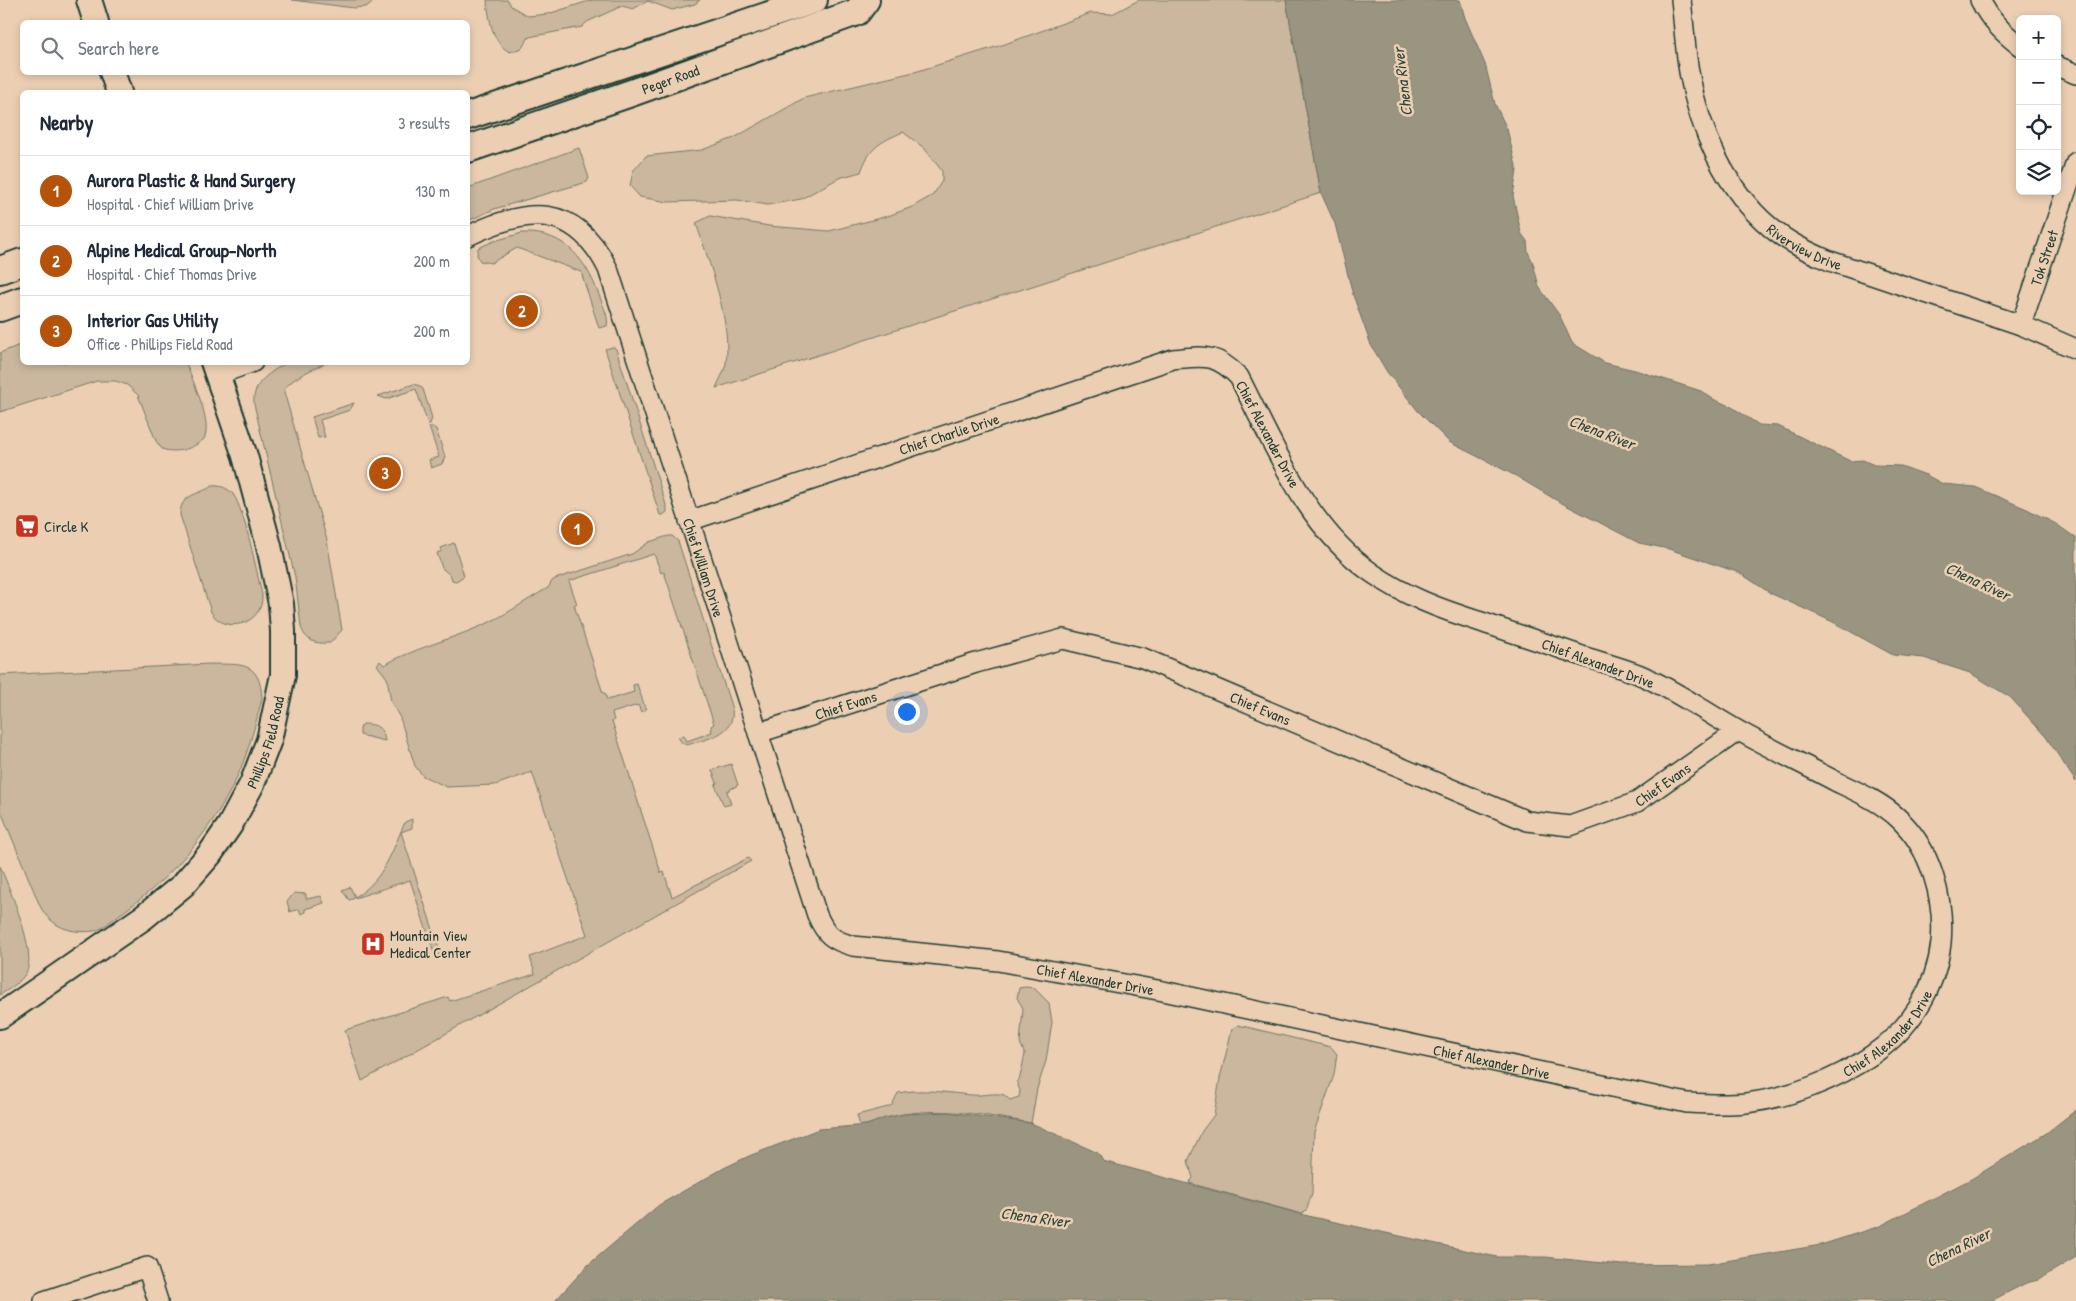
<!DOCTYPE html>
<html lang="en">
<head>
<meta charset="utf-8">
<style>
	body { margin:0; font-family:"Patrick Hand",sans-serif; background:#f2f2f3; color:#1f2937 }
	.controls { position:absolute; right:15px; top:15px; display:grid; overflow:hidden; border-radius:8px; box-shadow:0 2px 8px #0003 }
	.controls button { width:45px; height:45px; display:grid; place-items:center; padding:0; border:0; border-bottom:1px solid #e0e1e3; background:#fff; color:#1f2937; font:25px sans-serif }
	.you { position:absolute; left:906px; top:711px; width:18px; height:18px; margin:-12px; border:4px solid #fff; border-radius:50%; background:#1a73e8; box-shadow:0 0 0 8px #1a73e833 }
	.badge { display:grid; place-items:center; width:32px; height:32px; border-radius:50%; background:#b45309; color:#fff; font-size:16px; font-weight:700 }
	.pin { position:absolute; translate:-50% -50%; border:2px solid #fff; box-shadow:0 1px 5px #0006 }
	.list { margin:0; padding:0; list-style:none }
	h2 { display:flex; justify-content:space-between; align-items:center; height:65px; margin:0; padding:0 20px; font-size:21px }
	h2 small { font-size:16px; font-weight:400; color:#747a83 }
	.list li { display:grid; grid-template-columns:32px 1fr auto; gap:15px; align-items:center; box-sizing:border-box; height:70px; padding:0 20px; border-top:1px solid #e0e1e3 }
	.list b { display:block; font-size:19px; white-space:nowrap }
	.list p { margin:0; font-size:16px; white-space:nowrap; color:#747a83 }
	.list em { font-size:16px; font-style:normal; color:#747a83 }
	.icon { flex:none; width:28px; height:28px; fill:none; stroke:currentColor; stroke-width:2; stroke-linecap:round; stroke-linejoin:round }
	.map { position:relative; flex:none; width:2076px; height:1301px; overflow:hidden }
	.search { position:absolute; background:#fff; box-shadow:0 2px 8px #0003; left:20px; top:20px; width:450px; height:55px; display:flex; align-items:center; gap:12px; box-sizing:border-box; padding:0 18px; border-radius:8px; color:#747a83; font-size:19px }
	.panel { position:absolute; background:#fff; box-shadow:0 2px 8px #0003; left:20px; top:90px; width:450px; height:275px; border-radius:8px }
	.map>svg:first-child { display:block }
</style>
</head>
<body>
<div class="map">
<svg width="2076" height="1301" viewBox="0 0 2076 1301">
	<rect width="100%" height="100%" fill="#eccfb3"/>
	<filter id="ink" filterUnits="userSpaceOnUse"><feTurbulence type="fractalNoise" baseFrequency=".02" numOctaves="2"/><feDisplacementMap in="SourceGraphic" scale="10" xChannelSelector="R" yChannelSelector="G"/><feConvolveMatrix kernelMatrix="1 2 1 2 8 2 1 2 1" color-interpolation-filters="sRGB"/></filter>
	<g filter="url(#ink)">
		<g fill="#cab79e" stroke="#747a69">
			<polygon points="292,0 375,0 366,7 354,8"/>
			<path d="M487 0H508L511 6 528 16 548 14 592 0H700L695 4 672 10 648 1 633 9 622 6 587 22 582 27 529 37 522 48 510 52C492 44 489 18 487 0Z"/>
			<path d="M1139 0H1286L1321 193 716 388C719 380 725 371 726 363 732 322 709 262 696 223L710 216 769 226 829 231 888 216 912 207 933 195 942 181V171L924 148 903 132C880 142 869 148 861 172L839 178 801 199 768 205 737 200 668 202 640 197 630 186 633 171 646 156 702 150 734 138 804 98 918 71 1005 44 1091 13 1112 14Z"/>
			<polygon points="579,148 589,178 587,182 494,209 468,221 468,188"/>
			<path d="M522 233C567 231 587 262 601 300 604 308 609 318 607 326L599 328 581 272 517 248 491 263 480 261 477 255 478 248 494 241Z"/>
			<path d="M22 344V362L186 363C192 380 213 422 204 439 193 449 176 454 162 449L156 441 138 395 127 385 116 381H97L0 412V353Z"/>
			<polygon points="613,347 616,349 667,508 667,512 663,515 660,515 605,349"/>
			<path d="M287 362 325 363C314 369 286 380 284 392L327 540 342 630 330 643C316 644 306 642 301 627L295 577 254 404C252 382 270 373 287 362Z"/>
			<polygon points="414,384 420,386 423,389 432,418 430,424 428,424 416,389 386,399 378,396"/>
			<polygon points="354,403 350,410 320,420 325,437 318,438 312,417"/>
			<polygon points="429,427 433,427 436,429 445,457 442,464 431,468 429,460 439,457"/>
			<path d="M212 486C220 485 228 488 233 494 245 511 257 573 262 595 264 625 224 635 211 612L180 515C180 493 200 495 212 486Z"/>
			<path d="M668 536H672L678 541 732 709C736 735 706 739 687 745L682 743 678 737 684 735 687 741 712 732 711 726 714 724 664 572 661 573 654 554 569 581 577 604 574 605 603 693H605L607 700 634 692 633 685 637 684 646 710 641 712 638 705 612 713 614 720 612 721 661 873 664 872 672 897 748 858 751 861 362 1081 345 1030 448 997 450 1001 535 974 530 957 587 935 532 772 495 785 447 787 423 776 415 766 400 718 391 702 387 678 377 665 380 661 384 665C415 648 449 640 481 626 505 616 526 600 548 588L552 581 555 579 632 554 649 542Z"/>
			<polygon points="454,543 464,576 456,581 452,580 451,576 442,568 437,553 442,551 441,548"/>
			<path d="M210 664C239 665 260 659 262 698 254 731 245 765 228 795 201 844 163 885 116 917 111 921 101 930 94 931 71 934 51 927 40 906L0 809V675Z"/>
			<path d="M363 724C376 724 383 727 385 741L360 735V728Z"/>
			<polygon points="731,764 738,785 727,791 731,804 724,806 715,785 717,783 712,770"/>
			<path d="M412 819V828L401 832 441 954 435 956 410 880 349 900 342 890 350 887 355 897C384 880 392 851 405 822Z"/>
			<path d="M0 866C9 888 38 953 26 973 20 983 9 989 0 995Z"/>
			<polygon points="294,893 306,894 306,899 321,896 324,903 305,909 305,912 301,914 299,909 290,912 287,902"/>
			<path d="M1025 987 1034 988 1049 1003 1052 1022 1046 1061 1037 1089 1031 1123C990 1116 947 1107 904 1114 889 1116 875 1124 860 1126L857 1115 888 1107 892 1105 898 1093C922 1088 947 1093 972 1095 982 1096 995 1092 1004 1095 1006 1096 1008 1098 1010 1100L1019 1097 1020 1091 1017 1083 1020 1077 1025 1054 1020 1043 1023 1008 1017 998 1019 988Z"/>
			<polygon points="1238,1025 1331,1047 1337,1054 1334,1075 1314,1132 1312,1193 1307,1209 1302,1214 1189,1183 1193,1178 1188,1161 1202,1131 1214,1115 1220,1078 1232,1029"/>
		</g>
		<g fill="#9a9581" stroke="#697262">
			<polygon points="1286,0 1460,0 1465,18 1485,64 1495,104 1507,129 1517,170 1513,196 1521,233 1527,241 1528,252 1533,263 1539,287 1560,316 1572,343 1605,363 1635,370 1701,391 1713,399 1732,407 1759,425 1778,426 1850,461 1863,460 1874,465 1901,466 1926,475 1943,484 1975,487 2027,509 2056,524 2076,538 2076,782 2046,737 2010,697 1970,673 1924,658 1893,655 1833,622 1770,593 1740,573 1669,549 1639,543 1556,500 1516,476 1449,442 1418,411 1387,372 1371,345 1353,295 1335,224 1321,193"/>
			<polygon points="2076,1110 2076,1257 2038,1280 2026,1283 1991,1301 555,1301 588,1265 659,1205 724,1168 749,1156 819,1129 867,1125 885,1118 904,1114 947,1112 1031,1123 1098,1153 1103,1161 1312,1217 1497,1257 1545,1257 1622,1265 1708,1264 1821,1245 1880,1226 1973,1178 2045,1134"/>
		</g>
		<g fill="none" stroke-linecap="round" stroke-linejoin="round">
			<defs>
				<g id="minor">
					<path id="s1" d="M1681 0C1684 24 1685 48 1689 72 1699 129 1725 189 1770 227 1787 242 1809 252 1830 261L2021 325 2076 349"/>
					<path d="M1980 0C1990 20 2002 32 2020 46"/>
					<polyline points="2057,66 2076,74"/>
					<path id="s2" d="M468 236C527 207 575 202 608 269 677 485 747 700 817 915 826 935 832 940 853 946L998 961 1163 991 1687 1103C1707 1104 1726 1105 1746 1103 1789 1098 1836 1080 1872 1055 1910 1029 1936 989 1941 943 1945 900 1931 848 1898 818 1881 802 1858 792 1837 782 1805 765 1771 749 1739 731 1705 712 1674 689 1638 674 1620 667 1601 662 1582 656 1548 644 1513 633 1478 621 1440 609 1405 596 1372 573 1306 527 1275 447 1239 377 1215 353 1205 356 1173 359L689 521"/>
					<path id="s3" d="M2021 325 2076 162"/>
					<polyline points="217,375 253,362"/>
					<path id="s4" d="M758 733 976 663 1063 639 1143 658 1527 821 1570 826 1637 802 1738 731"/>
					<polyline points="44,1301 147,1267 158,1301"/>
				</g>
				<g id="tertiary">
					<polyline points="89,0 96,22"/>
					<polyline points="112,72 119,92"/>
					<path id="s5" d="M0 1016 144 917 183 885 210 854 230 825 252 784 269 740 283 675V631L281 604 269 546 245 456 213 362"/>
				</g>
				<g id="secondary">
					<polyline points="468,116 814,0"/>
					<path id="s6" d="M468 149 634 92 857 12 866 0"/>
					<polyline points="0,270 22,262"/>
					<polyline points="0,308 22,300"/>
				</g>
			</defs>
			<use href="#minor" stroke="#1f3d34" stroke-width="22"/>
			<use href="#tertiary" stroke="#1f3d34" stroke-width="28"/>
			<use href="#secondary" stroke="#1f3d34" stroke-width="30"/>
			<use href="#minor" stroke="#eccfb3" stroke-width="19"/>
			<use href="#tertiary" stroke="#eccfb3" stroke-width="24"/>
			<use href="#secondary" stroke="#eccfb3" stroke-width="26"/>
		</g>
	</g>
	<defs>
		<symbol id="supermarket-square" viewBox="-11 -11 22 22"><rect x="-9" y="-9" width="18" height="18" rx="4" fill="#c8321e" stroke="#eccfb3"/><path d="M-6-5.5h2.5l.6 2H6L4.5 2H-2.5L-4.4-4H-6ZM-1.5 3.2a1.3 1.3 0 1 0 .1 0ZM3 3.2a1.3 1.3 0 1 0 .1 0Z" fill="#fff"/></symbol>
		<symbol id="hospital-square" viewBox="-11 -11 22 22"><rect x="-9" y="-9" width="18" height="18" rx="4" fill="#c8321e" stroke="#eccfb3"/><path d="M-5-5h3v3.5h4V-5h3V5h-3V1.5h-4V5h-3Z" fill="#fff"/></symbol>
	</defs>
	<g fill-rule="evenodd">
		<use href="#supermarket-square" x="13" y="512" width="28" height="28"/>
		<use href="#hospital-square" x="359" y="930" width="28" height="28"/>
	</g>
	<g text-anchor="middle" dominant-baseline="central" stroke-width="5" stroke-linejoin="round" paint-order="stroke">
		<g font-size="15" fill="#1f3d34" stroke="#eccfb3">
			<text stroke="none"><textPath href="#s6" startOffset="214">Peger Road</textPath></text>
			<text stroke="none"><textPath href="#s1" startOffset="291">Riverview Drive</textPath></text>
			<text stroke="none"><textPath href="#s3" startOffset="71">Tok Street</textPath></text>
			<text transform="translate(949 434) rotate(-18)">Chief Charlie Drive</text>
			<text transform="translate(1268 434) rotate(62)">Chief Alexander Drive</text>
			<text stroke="none"><textPath href="#s2" startOffset="480">Chief William Drive</textPath></text>
			<text transform="translate(1598 663) rotate(20)">Chief Alexander Drive</text>
			<text stroke="none"><textPath href="#s4" startOffset="92">Chief Evans</textPath></text>
			<text stroke="none"><textPath href="#s4" startOffset="529">Chief Evans</textPath></text>
			<text stroke="none"><textPath href="#s5" startOffset="392">Phillips Field Road</textPath></text>
			<text stroke="none"><textPath href="#s4" startOffset="964">Chief Evans</textPath></text>
			<text stroke="none"><textPath href="#s2" startOffset="1140">Chief Alexander Drive</textPath></text>
			<text stroke="none"><textPath href="#s2" startOffset="1966">Chief Alexander Drive</textPath></text>
			<text stroke="none"><textPath href="#s2" startOffset="1545">Chief Alexander Drive</textPath></text>
		</g>
		<g font-size="15" fill="#1f3d34" stroke="#eccfb3" text-anchor="start">
			<text x="44" y="526">Circle K</text>
			<text x="390" y="935">Mountain View<tspan x="390" dy="17">Medical Center</tspan></text>
		</g>
		<g font-size="16" font-style="italic" fill="#2b463c" stroke="#eccfb3">
			<text transform="translate(1402 82) rotate(-97)">Chena River</text>
			<text transform="translate(1602 432) rotate(21)">Chena River</text>
			<text transform="translate(1978 581) rotate(25)">Chena River</text>
			<text transform="translate(1035 1217) rotate(8)">Chena River</text>
			<text transform="translate(1958 1247) rotate(-26)">Chena River</text>
		</g>
	</g>
</svg>
<div class="controls">
<button>+</button>
<button>−</button>
<button><svg class="icon" aria-label="locate" viewBox="0 0 24 24"><circle cx="12" cy="12" r="6"/><path d="M12 2v4M12 18v4M2 12h4M18 12h4"/></svg></button>
<button><svg class="icon" aria-label="layers" viewBox="0 0 24 24"><path d="M12 4l9 5-9 5-9-5zM3 14l9 5 9-5"/></svg></button>
</div>
<div class="you"></div>
<div class="pin badge" style="left:577px;top:529px">1</div>
<div class="pin badge" style="left:522px;top:311px">2</div>
<div class="pin badge" style="left:385px;top:473px">3</div>
<div class="search"><svg class="icon" aria-label="search" viewBox="0 0 24 24"><circle cx="10" cy="10" r="6"/><path d="M15 15l6 6"/></svg>Search here</div>
<section class="panel">
<h2>Nearby<small>3 results</small></h2>
<ul class="list">
<li><span class="badge">1</span><div><b>Aurora Plastic &amp; Hand Surgery</b><p>Hospital · Chief William Drive</p></div><em>130 m</em></li>
<li><span class="badge">2</span><div><b>Alpine Medical Group-North</b><p>Hospital · Chief Thomas Drive</p></div><em>200 m</em></li>
<li><span class="badge">3</span><div><b>Interior Gas Utility</b><p>Office · Phillips Field Road</p></div><em>200 m</em></li>
</ul>
</section>
</div>
</body>
</html>
